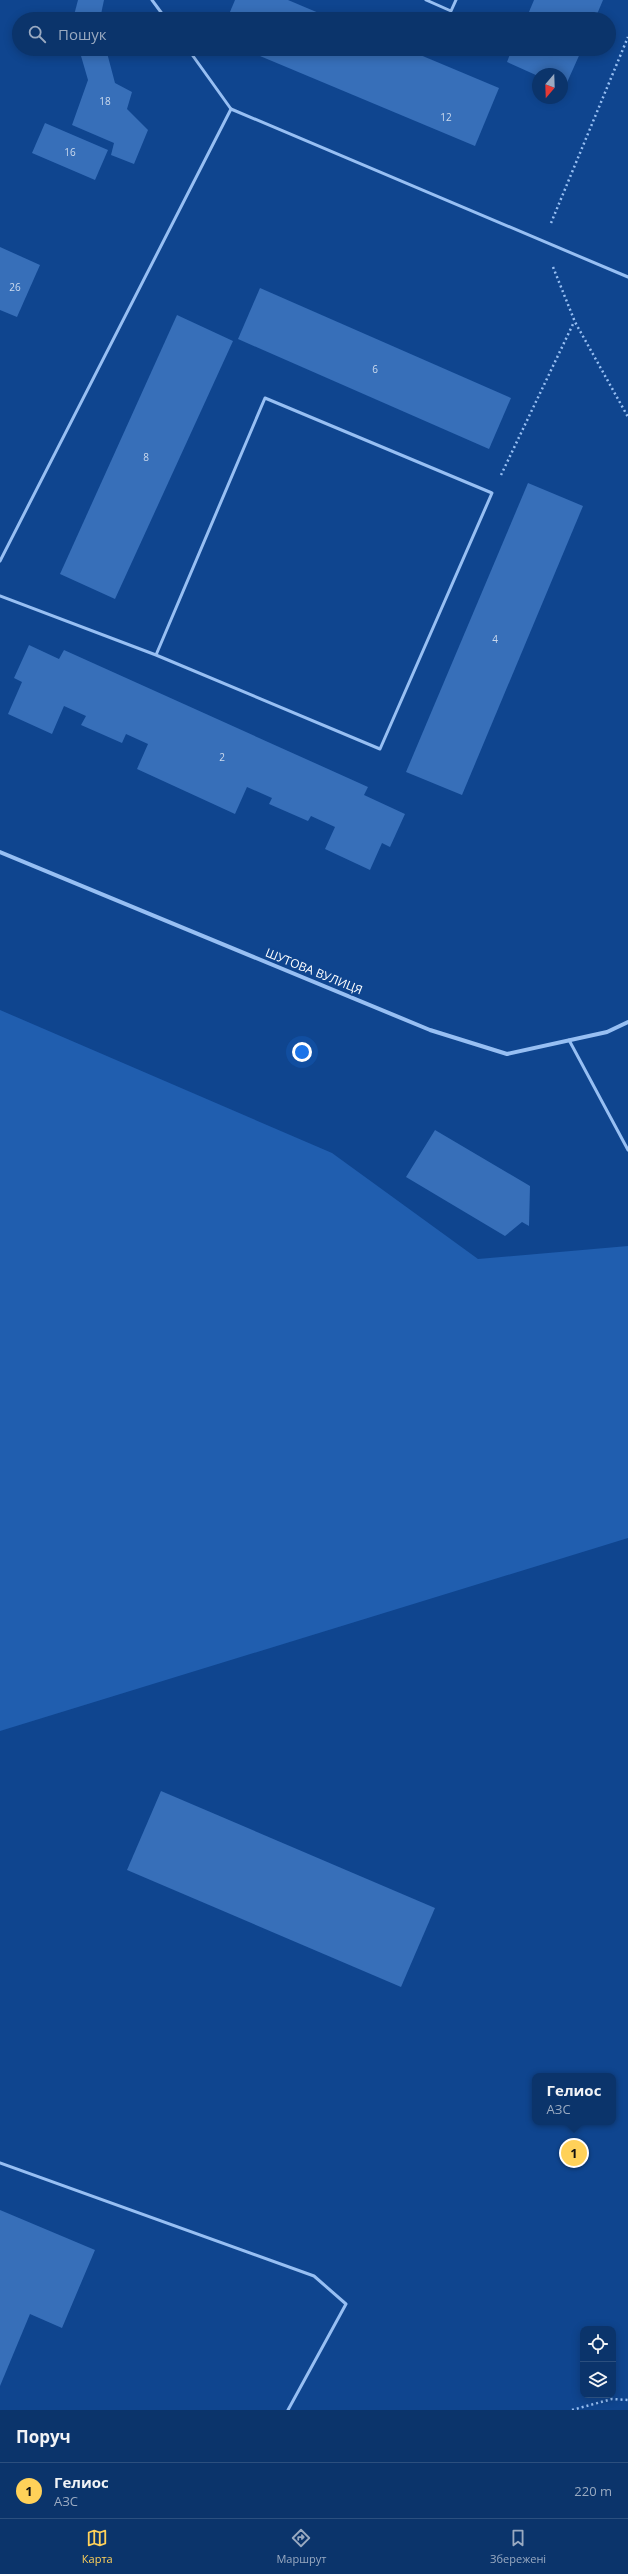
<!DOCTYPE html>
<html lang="uk">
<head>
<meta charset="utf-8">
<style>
	body { margin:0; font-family:"Open Sans",sans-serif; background:#193f73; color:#f1f3f6 }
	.controls { position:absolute; right:12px; bottom:12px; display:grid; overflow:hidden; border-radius:8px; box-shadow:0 2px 10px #0003 }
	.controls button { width:36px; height:36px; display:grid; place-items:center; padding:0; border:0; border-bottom:1px solid #2b4f7e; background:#0b346b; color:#f1f3f6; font:20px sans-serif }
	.compass { position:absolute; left:532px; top:68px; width:36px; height:36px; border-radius:50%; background:#0b346b; box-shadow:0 2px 10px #0003; rotate:199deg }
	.you { position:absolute; left:302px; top:1052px; width:14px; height:14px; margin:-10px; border:3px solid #fff; border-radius:50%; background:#1a73e8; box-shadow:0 0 0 6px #1a73e833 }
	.badge { display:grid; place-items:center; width:26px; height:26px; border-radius:50%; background:#ffd159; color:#111; font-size:13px; font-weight:700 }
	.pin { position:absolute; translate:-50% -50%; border:2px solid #fff; box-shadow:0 1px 4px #0006 }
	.popup { position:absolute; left:532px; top:2073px; width:84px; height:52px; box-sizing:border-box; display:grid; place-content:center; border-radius:8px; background:#0b346b; filter:drop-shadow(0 1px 3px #0005); font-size:13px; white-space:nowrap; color:#9aaac1 }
	.popup b { font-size:15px; color:#f1f3f6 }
	.popup::after { content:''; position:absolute; left:50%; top:100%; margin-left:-8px; border:8px solid transparent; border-top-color:#0b346b }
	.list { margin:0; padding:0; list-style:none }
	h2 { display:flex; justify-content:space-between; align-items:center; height:52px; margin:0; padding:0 16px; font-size:17px }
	h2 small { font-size:13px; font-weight:400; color:#9aaac1 }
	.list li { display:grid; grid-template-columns:26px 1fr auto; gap:12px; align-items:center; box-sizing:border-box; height:56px; padding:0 16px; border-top:1px solid #2b4f7e }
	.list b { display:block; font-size:15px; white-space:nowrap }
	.list p { margin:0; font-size:13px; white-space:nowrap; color:#9aaac1 }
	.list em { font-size:13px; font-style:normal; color:#9aaac1 }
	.icon { flex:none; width:22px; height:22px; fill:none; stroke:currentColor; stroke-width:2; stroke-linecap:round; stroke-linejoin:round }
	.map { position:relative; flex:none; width:628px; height:2410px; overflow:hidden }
	.search { position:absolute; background:#0b346b; box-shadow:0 2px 10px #0003; left:12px; right:12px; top:12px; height:44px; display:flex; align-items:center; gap:10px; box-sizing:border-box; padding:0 14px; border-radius:22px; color:#9aaac1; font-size:15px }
	.sheet { height:108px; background:#0b346b }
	nav { display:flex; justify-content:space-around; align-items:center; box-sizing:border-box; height:56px; border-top:1px solid #2b4f7e; background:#0b346b; font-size:11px; color:#9aaac1 }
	nav a { display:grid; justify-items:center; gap:2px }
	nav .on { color:#ffd159 }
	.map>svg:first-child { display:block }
</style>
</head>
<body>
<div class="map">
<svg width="628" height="2410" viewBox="0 0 628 2410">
	<rect width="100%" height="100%" fill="#0f458f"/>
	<polygon fill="#205eaf" points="0,1010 332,1153 478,1259 628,1246 628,1538 0,1731"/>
	<g fill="#376fb9">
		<polygon points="78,0 104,0 100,19 73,19"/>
		<polygon points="235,0 288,0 333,19 227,19"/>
		<polygon points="534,0 603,0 595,19 526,19"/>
		<polygon points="79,49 106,49 115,83 132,92 127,109 148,130 134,164 111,155 114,143 72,125 88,80"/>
		<polygon points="243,49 406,49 499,88 475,146"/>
		<polygon points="512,49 582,49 565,87 562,86 562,74 538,74 538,76 507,62"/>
		<polygon points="45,123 108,150 95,180 32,153"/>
		<polygon points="0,247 40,265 17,317 0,310"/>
		<polygon points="260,288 511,398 489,449 238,339"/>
		<polygon points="177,315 233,341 115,599 60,574"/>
		<polygon points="528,483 583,506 462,795 406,772"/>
		<polygon points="29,645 59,659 64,650 368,787 364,795 405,814 390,847 382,843 370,870 325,849 335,827 311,816 308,821 269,804 272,798 247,787 235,814 137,769 148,744 126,734 122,743 81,725 86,716 64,706 52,734 8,714 22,682 14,678"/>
		<polygon points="435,1130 530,1186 529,1226 522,1222 505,1236 406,1177"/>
		<polygon points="161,1791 435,1908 401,1987 127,1870"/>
		<polygon points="0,2210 95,2250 62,2328 30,2314 0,2386"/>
	</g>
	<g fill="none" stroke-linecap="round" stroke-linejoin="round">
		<g stroke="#97bff3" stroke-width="2.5" stroke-dasharray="2 3" stroke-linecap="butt">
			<polyline points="551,223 628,37"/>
			<polyline points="553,267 575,322 628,417"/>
			<polyline points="501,475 574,322"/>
			<polyline points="572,2410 612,2399 628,2400"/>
		</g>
		<g stroke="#97bff3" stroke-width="3">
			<polyline points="152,0 166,19"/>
			<polyline points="426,0 451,11 456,0"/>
			<polyline points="231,109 628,277"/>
			<polyline points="0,561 231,109 188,49"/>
			<polyline points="0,596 156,655 380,749 492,493 265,398 156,655"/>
			<polyline points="569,1040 628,1150"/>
			<polyline points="0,2163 314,2276 346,2304 288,2410"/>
		</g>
		<polyline stroke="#97bff3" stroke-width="4" points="0,852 430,1030 507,1054 607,1032 628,1022"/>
	</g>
	<g text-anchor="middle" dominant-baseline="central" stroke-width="4" stroke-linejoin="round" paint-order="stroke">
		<g font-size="10" fill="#cddbee">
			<text x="105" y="101">18</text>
			<text x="446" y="117">12</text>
			<text x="70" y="152">16</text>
			<text x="15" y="287">26</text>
			<text x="375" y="369">6</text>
			<text x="146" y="457">8</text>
			<text x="495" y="639">4</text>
			<text x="222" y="757">2</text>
		</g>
		<g font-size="12" fill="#fff" stroke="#0f458f">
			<text transform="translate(314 971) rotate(22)">ШУТОВА ВУЛИЦЯ</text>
		</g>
	</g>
</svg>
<div class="controls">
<button><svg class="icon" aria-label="locate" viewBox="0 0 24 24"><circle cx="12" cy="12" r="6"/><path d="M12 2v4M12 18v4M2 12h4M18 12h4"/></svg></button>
<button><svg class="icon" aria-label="layers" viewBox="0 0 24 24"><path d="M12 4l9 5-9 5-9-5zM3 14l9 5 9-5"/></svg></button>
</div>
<svg class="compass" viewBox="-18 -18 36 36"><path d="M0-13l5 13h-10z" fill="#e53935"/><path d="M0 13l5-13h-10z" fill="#9aaac1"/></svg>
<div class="you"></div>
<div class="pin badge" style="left:574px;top:2153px">1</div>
<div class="popup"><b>Гелиос</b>АЗС</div>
<div class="search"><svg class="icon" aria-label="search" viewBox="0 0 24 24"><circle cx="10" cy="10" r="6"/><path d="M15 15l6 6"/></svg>Пошук</div>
</div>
<section class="sheet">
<h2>Поруч<small></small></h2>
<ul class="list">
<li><span class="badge">1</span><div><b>Гелиос</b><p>АЗС</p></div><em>220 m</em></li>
</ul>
</section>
<nav>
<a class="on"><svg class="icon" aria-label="map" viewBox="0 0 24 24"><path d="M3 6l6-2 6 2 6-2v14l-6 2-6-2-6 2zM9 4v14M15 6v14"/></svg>Карта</a>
<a><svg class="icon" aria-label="directions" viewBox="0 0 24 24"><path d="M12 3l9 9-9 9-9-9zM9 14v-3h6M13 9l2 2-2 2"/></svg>Маршрут</a>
<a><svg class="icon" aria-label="saved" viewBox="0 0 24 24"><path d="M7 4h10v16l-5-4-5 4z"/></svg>Збережені</a>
</nav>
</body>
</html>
